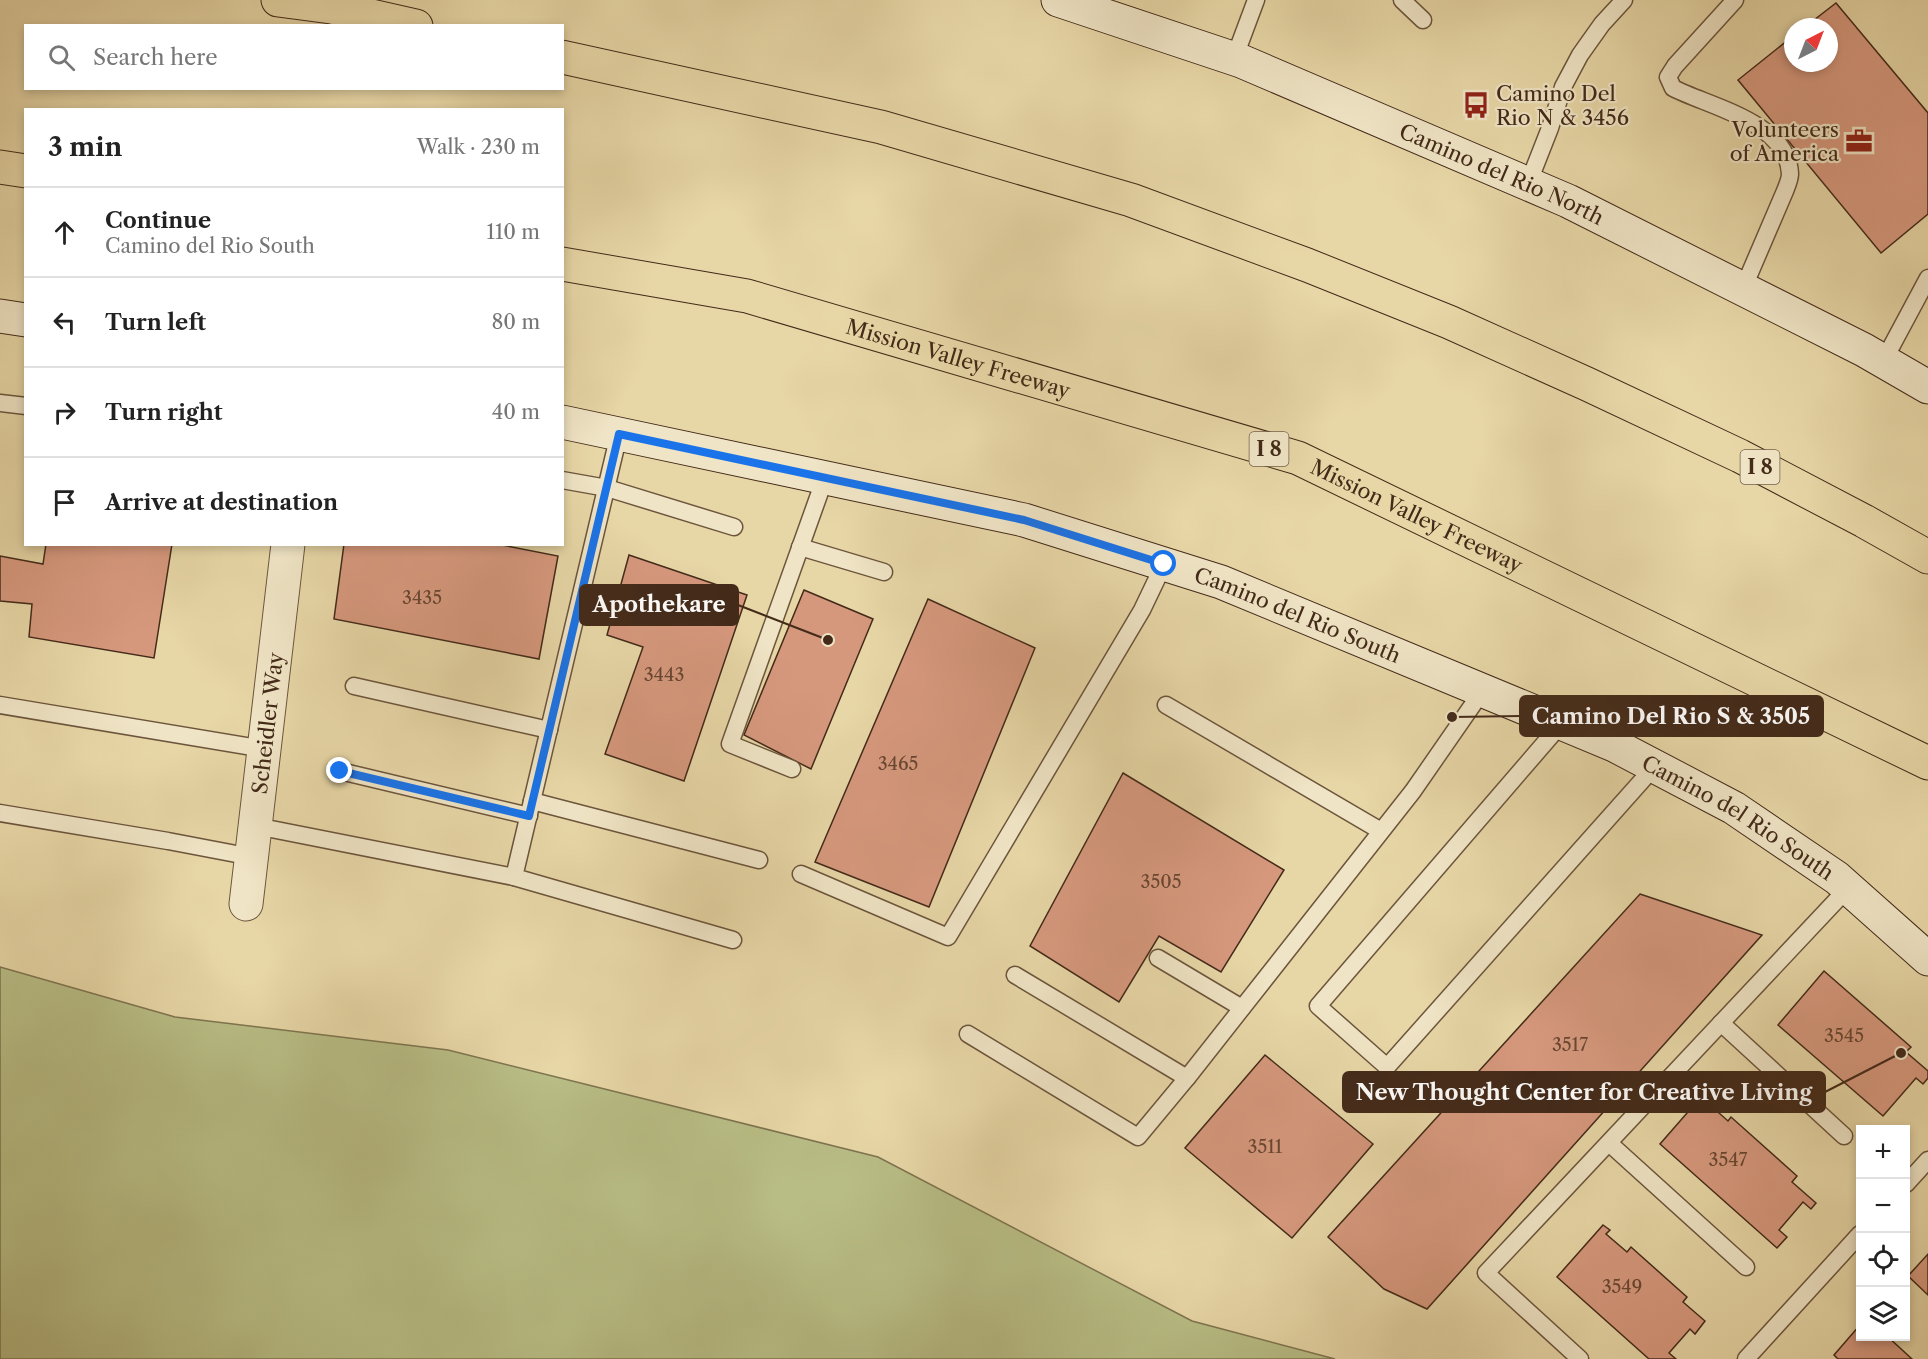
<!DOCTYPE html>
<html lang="en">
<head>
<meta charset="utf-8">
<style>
	body { margin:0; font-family:"Libre Caslon Text",serif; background:#f2f2f2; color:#222 }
	.controls { position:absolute; right:18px; bottom:18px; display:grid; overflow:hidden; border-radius:0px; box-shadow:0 3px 9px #0003 }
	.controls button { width:54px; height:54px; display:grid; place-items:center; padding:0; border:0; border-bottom:2px solid #e0e0e0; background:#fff; color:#222; font:30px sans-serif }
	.compass { position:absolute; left:1784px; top:18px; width:54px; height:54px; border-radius:50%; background:#fff; box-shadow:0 3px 9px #0003; rotate:42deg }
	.stop { position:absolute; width:18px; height:18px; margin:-14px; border:4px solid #1a73e8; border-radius:50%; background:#fff }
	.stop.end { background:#1a73e8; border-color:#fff; box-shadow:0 2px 6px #0008 }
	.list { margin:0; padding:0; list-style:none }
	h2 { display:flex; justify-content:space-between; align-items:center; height:78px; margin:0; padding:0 24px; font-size:26px }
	h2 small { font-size:20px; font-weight:400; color:#767676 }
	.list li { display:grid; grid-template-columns:39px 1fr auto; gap:18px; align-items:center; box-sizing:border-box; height:90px; padding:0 24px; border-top:2px solid #e0e0e0 }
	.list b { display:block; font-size:22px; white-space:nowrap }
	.list p { margin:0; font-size:20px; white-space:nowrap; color:#767676 }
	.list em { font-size:20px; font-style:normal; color:#767676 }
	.icon { flex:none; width:33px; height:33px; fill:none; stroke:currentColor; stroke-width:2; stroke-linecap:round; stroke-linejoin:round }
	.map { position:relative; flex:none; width:1928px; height:1359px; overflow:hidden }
	.search { position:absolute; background:#fff; box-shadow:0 3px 9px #0003; left:24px; top:24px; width:540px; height:66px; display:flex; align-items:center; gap:15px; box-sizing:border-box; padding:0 21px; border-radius:0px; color:#767676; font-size:22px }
	.panel { position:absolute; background:#fff; box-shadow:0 3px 9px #0003; left:24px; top:108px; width:540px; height:438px; border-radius:0px }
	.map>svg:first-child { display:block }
</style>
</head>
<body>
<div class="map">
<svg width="1928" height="1359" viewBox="0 0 1928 1359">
	<rect width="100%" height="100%" fill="#e7d6a6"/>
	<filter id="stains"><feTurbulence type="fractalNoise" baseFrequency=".00333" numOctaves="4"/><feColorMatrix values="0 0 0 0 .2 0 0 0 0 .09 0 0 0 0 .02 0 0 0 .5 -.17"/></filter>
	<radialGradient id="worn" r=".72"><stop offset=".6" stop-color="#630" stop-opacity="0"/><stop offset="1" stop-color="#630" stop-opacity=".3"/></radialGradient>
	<polygon fill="#b8bd85" stroke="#7e744f" stroke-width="1.5" points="0,967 175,1017 448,1050 878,1157 1192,1321 1335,1359 0,1359"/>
	<g fill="#d6987d" stroke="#432a19" stroke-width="1.5">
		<polygon points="1836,3 1928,113 1928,214 1881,253 1738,80 1793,36 1793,63 1829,63 1829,27 1805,27"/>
		<polygon points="46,544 172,544 154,658 29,637 32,604 0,601 0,556 43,564"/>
		<polygon points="344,544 497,544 558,556 539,659 334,619"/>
		<polygon points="629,555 747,595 684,781 605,754 643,647 607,635"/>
		<polygon points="804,590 873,619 811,769 744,735"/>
		<polygon points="928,599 1035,648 929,907 815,862"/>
		<polygon points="1123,773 1284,870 1221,972 1159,936 1119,1002 1030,946"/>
		<polygon points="1640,894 1762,935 1427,1309 1384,1289 1328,1237"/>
		<polygon points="1824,971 1911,1047 1906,1052 1928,1071 1928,1078 1923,1084 1916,1078 1883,1116 1778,1025"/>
		<polygon points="1265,1055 1373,1144 1292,1238 1185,1148"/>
		<polygon points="1701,1097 1728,1121 1731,1117 1797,1176 1792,1182 1816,1203 1811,1209 1803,1202 1779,1230 1787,1237 1777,1248 1660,1144"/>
		<polygon points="1603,1225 1610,1230 1606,1234 1627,1252 1631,1247 1687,1297 1683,1302 1705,1321 1695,1334 1690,1329 1669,1353 1676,1359 1649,1359 1557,1277"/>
		<polygon points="1928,1254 1928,1295 1908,1276"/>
		<polygon points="1860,1325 1860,1336 1887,1336 1912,1359 1838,1359 1834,1355"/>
	</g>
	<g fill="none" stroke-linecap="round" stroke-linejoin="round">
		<defs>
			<g id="lane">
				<polyline points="1402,0 1423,20"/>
				<path d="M1735 0 1675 66 1668 77 1673 88C1710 107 1788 122 1790 174 1790 179 1787 186 1785 191L1743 289"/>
				<polyline points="1234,59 1256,0"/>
				<polyline points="1528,184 1550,128 1563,87 1580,55 1602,24 1624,0"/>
				<polyline points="1883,362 1928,278"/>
				<polyline points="0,403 26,406"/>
				<polyline points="619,434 514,877 733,940"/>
				<polyline points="562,480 607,488 734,527"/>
				<polyline points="800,547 884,572"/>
				<polyline points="354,686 549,730"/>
				<polyline points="0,705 264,749"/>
				<polyline points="1166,705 1381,831"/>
				<polyline points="1562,723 1318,1006 1387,1067 1655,766"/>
				<polyline points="792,769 730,744 825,478"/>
				<polyline points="340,771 529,816"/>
				<polyline points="532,801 759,860"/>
				<polyline points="0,813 168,841 252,857"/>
				<polyline points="256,826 514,877"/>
				<polyline points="801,874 948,937 1142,610 1164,564"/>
				<polyline points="1158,958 1242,1008"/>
				<polyline points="1015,975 1187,1078"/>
				<polyline points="1721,1023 1844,1136"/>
				<polyline points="968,1034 1138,1137 1187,1078 1413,791 1483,690"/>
				<polyline points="1609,1143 1746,1267"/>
				<polyline points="1906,1184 1928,1160"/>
				<polyline points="1580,1359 1486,1273 1848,888"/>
				<polyline points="1746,1359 1860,1234"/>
			</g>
			<g id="street">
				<path id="s1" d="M246 904 288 544"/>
			</g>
			<g id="secondary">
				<path id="s2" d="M1058 0 1241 61 1568 201 1864 350 1928 387"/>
				<polyline points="0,316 26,320"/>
				<path id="s3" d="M562 422 1024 520 1221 582 1614 745 1734 808 1837 878 1928 959"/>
			</g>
			<g id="highway">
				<polyline points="278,0 331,7 416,26"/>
				<polyline points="562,57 881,127 1131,200 1307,265 1449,322 1587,384 1740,456 1864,521 1928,557"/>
				<polyline points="0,167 26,171"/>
				<path id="s4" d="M562 264 747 296 1298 458 1928 763"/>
			</g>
		</defs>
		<use href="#lane" stroke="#6c553c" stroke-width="19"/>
		<use href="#street" stroke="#6c553c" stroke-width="35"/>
		<use href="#secondary" stroke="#432a19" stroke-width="35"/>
		<use href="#highway" stroke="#432a19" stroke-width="35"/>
		<use href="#lane" stroke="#efe4c5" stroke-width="16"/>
		<use href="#street" stroke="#efe4c5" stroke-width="33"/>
		<use href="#secondary" stroke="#efe4c5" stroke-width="33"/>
		<use href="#highway" stroke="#e7d6a6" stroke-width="33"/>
	</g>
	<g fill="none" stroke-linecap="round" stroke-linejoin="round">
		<polyline stroke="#1a73e8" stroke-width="8" points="340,771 529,816 619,434 1024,520 1164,564"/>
	</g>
	<defs>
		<symbol id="bus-bare" viewBox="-9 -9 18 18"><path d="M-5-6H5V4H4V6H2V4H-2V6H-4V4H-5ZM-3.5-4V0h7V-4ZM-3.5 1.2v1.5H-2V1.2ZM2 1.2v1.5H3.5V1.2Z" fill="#8f2418" stroke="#efe4c5" stroke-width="2.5" paint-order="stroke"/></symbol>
		<symbol id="office-bare" viewBox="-9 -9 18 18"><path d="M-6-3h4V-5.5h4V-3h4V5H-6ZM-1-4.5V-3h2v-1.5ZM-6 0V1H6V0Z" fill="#8f2418" stroke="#efe4c5" stroke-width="2.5" paint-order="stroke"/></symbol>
	</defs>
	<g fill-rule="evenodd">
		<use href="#bus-bare" x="1457" y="86" width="38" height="38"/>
		<use href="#office-bare" x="1840" y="122" width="38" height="38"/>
	</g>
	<g text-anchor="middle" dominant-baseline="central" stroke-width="4.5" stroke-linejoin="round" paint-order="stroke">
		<g font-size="18" fill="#684632">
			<text x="422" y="598">3435</text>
			<text x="664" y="675">3443</text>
			<text x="898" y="764">3465</text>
			<text x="1161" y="882">3505</text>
			<text x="1844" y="1036">3545</text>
			<text x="1570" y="1045">3517</text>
			<text x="1265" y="1147">3511</text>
			<text x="1728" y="1160">3547</text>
			<text x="1622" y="1287">3549</text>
		</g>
		<g fill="#efe4c5" stroke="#77624d" stroke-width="1.5">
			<rect x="1249.5" y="432" width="39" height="34" rx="4.5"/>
			<rect x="1740.5" y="450" width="39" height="34" rx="4.5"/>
		</g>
		<g font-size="20" font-weight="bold" fill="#432a19">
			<text x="1269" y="449">I 8</text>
			<text x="1760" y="467">I 8</text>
		</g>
		<g font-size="21" fill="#432a19" stroke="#efe4c5" text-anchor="start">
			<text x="1496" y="93">Camino Del<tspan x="1496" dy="24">Rio N &amp; 3456</tspan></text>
			<text x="1839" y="129" text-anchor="end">Volunteers<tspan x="1839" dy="24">of America</tspan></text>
		</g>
		<g font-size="21" fill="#432a19" stroke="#efe4c5">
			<text stroke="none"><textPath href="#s2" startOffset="477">Camino del Rio North</textPath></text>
			<text stroke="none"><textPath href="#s4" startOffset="408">Mission Valley Freeway</textPath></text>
			<text stroke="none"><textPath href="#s4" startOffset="894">Mission Valley Freeway</textPath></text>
			<text stroke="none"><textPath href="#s3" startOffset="762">Camino del Rio South</textPath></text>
			<text stroke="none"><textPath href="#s1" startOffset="182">Scheidler Way</textPath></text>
			<text stroke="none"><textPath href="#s3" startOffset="1248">Camino del Rio South</textPath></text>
		</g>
	</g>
	<path fill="none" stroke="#432a19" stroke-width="2" d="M828 640L738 605M1452 717L1520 716M1901 1053L1825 1092"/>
	<g fill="#432a19" stroke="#efe4c5" stroke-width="2">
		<circle cx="828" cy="640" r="6"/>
		<circle cx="1452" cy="717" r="6"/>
		<circle cx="1901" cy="1053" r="6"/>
	</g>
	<g fill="#432a19" stroke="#432a19" stroke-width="2">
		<rect x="580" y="585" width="158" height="40" rx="6"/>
		<rect x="1520" y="696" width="303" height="40" rx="6"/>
		<rect x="1343" y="1072" width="482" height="40" rx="6"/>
	</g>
	<g font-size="22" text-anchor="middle" font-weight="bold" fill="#fff">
		<text x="659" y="612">Apothekare</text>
		<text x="1671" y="724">Camino Del Rio S &amp; 3505</text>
		<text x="1584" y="1100">New Thought Center for Creative Living</text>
	</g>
	<rect width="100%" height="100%" filter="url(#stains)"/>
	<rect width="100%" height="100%" fill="url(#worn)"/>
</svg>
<div class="controls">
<button>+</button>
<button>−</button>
<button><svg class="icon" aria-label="locate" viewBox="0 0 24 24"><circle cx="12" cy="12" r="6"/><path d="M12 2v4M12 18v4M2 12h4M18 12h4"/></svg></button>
<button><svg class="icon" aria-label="layers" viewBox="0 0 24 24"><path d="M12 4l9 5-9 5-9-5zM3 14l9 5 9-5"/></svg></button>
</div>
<svg class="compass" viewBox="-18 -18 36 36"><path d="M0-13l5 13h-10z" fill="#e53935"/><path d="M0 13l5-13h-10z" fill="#767676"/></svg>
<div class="stop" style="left:1164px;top:564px"></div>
<div class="stop end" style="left:340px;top:771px"></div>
<div class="search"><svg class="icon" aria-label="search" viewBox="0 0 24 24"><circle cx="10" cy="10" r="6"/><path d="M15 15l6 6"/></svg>Search here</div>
<section class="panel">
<h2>3 min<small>Walk · 230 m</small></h2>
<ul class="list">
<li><svg class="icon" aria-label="ahead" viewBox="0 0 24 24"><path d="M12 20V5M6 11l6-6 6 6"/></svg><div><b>Continue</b><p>Camino del Rio South</p></div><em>110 m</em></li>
<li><svg class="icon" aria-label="left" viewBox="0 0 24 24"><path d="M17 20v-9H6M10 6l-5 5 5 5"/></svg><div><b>Turn left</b></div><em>80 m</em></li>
<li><svg class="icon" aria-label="right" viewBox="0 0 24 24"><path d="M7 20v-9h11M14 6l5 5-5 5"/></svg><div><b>Turn right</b></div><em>40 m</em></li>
<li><svg class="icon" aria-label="arrive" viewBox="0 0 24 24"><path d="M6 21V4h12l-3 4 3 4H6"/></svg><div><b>Arrive at destination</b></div></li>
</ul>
</section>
</div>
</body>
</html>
